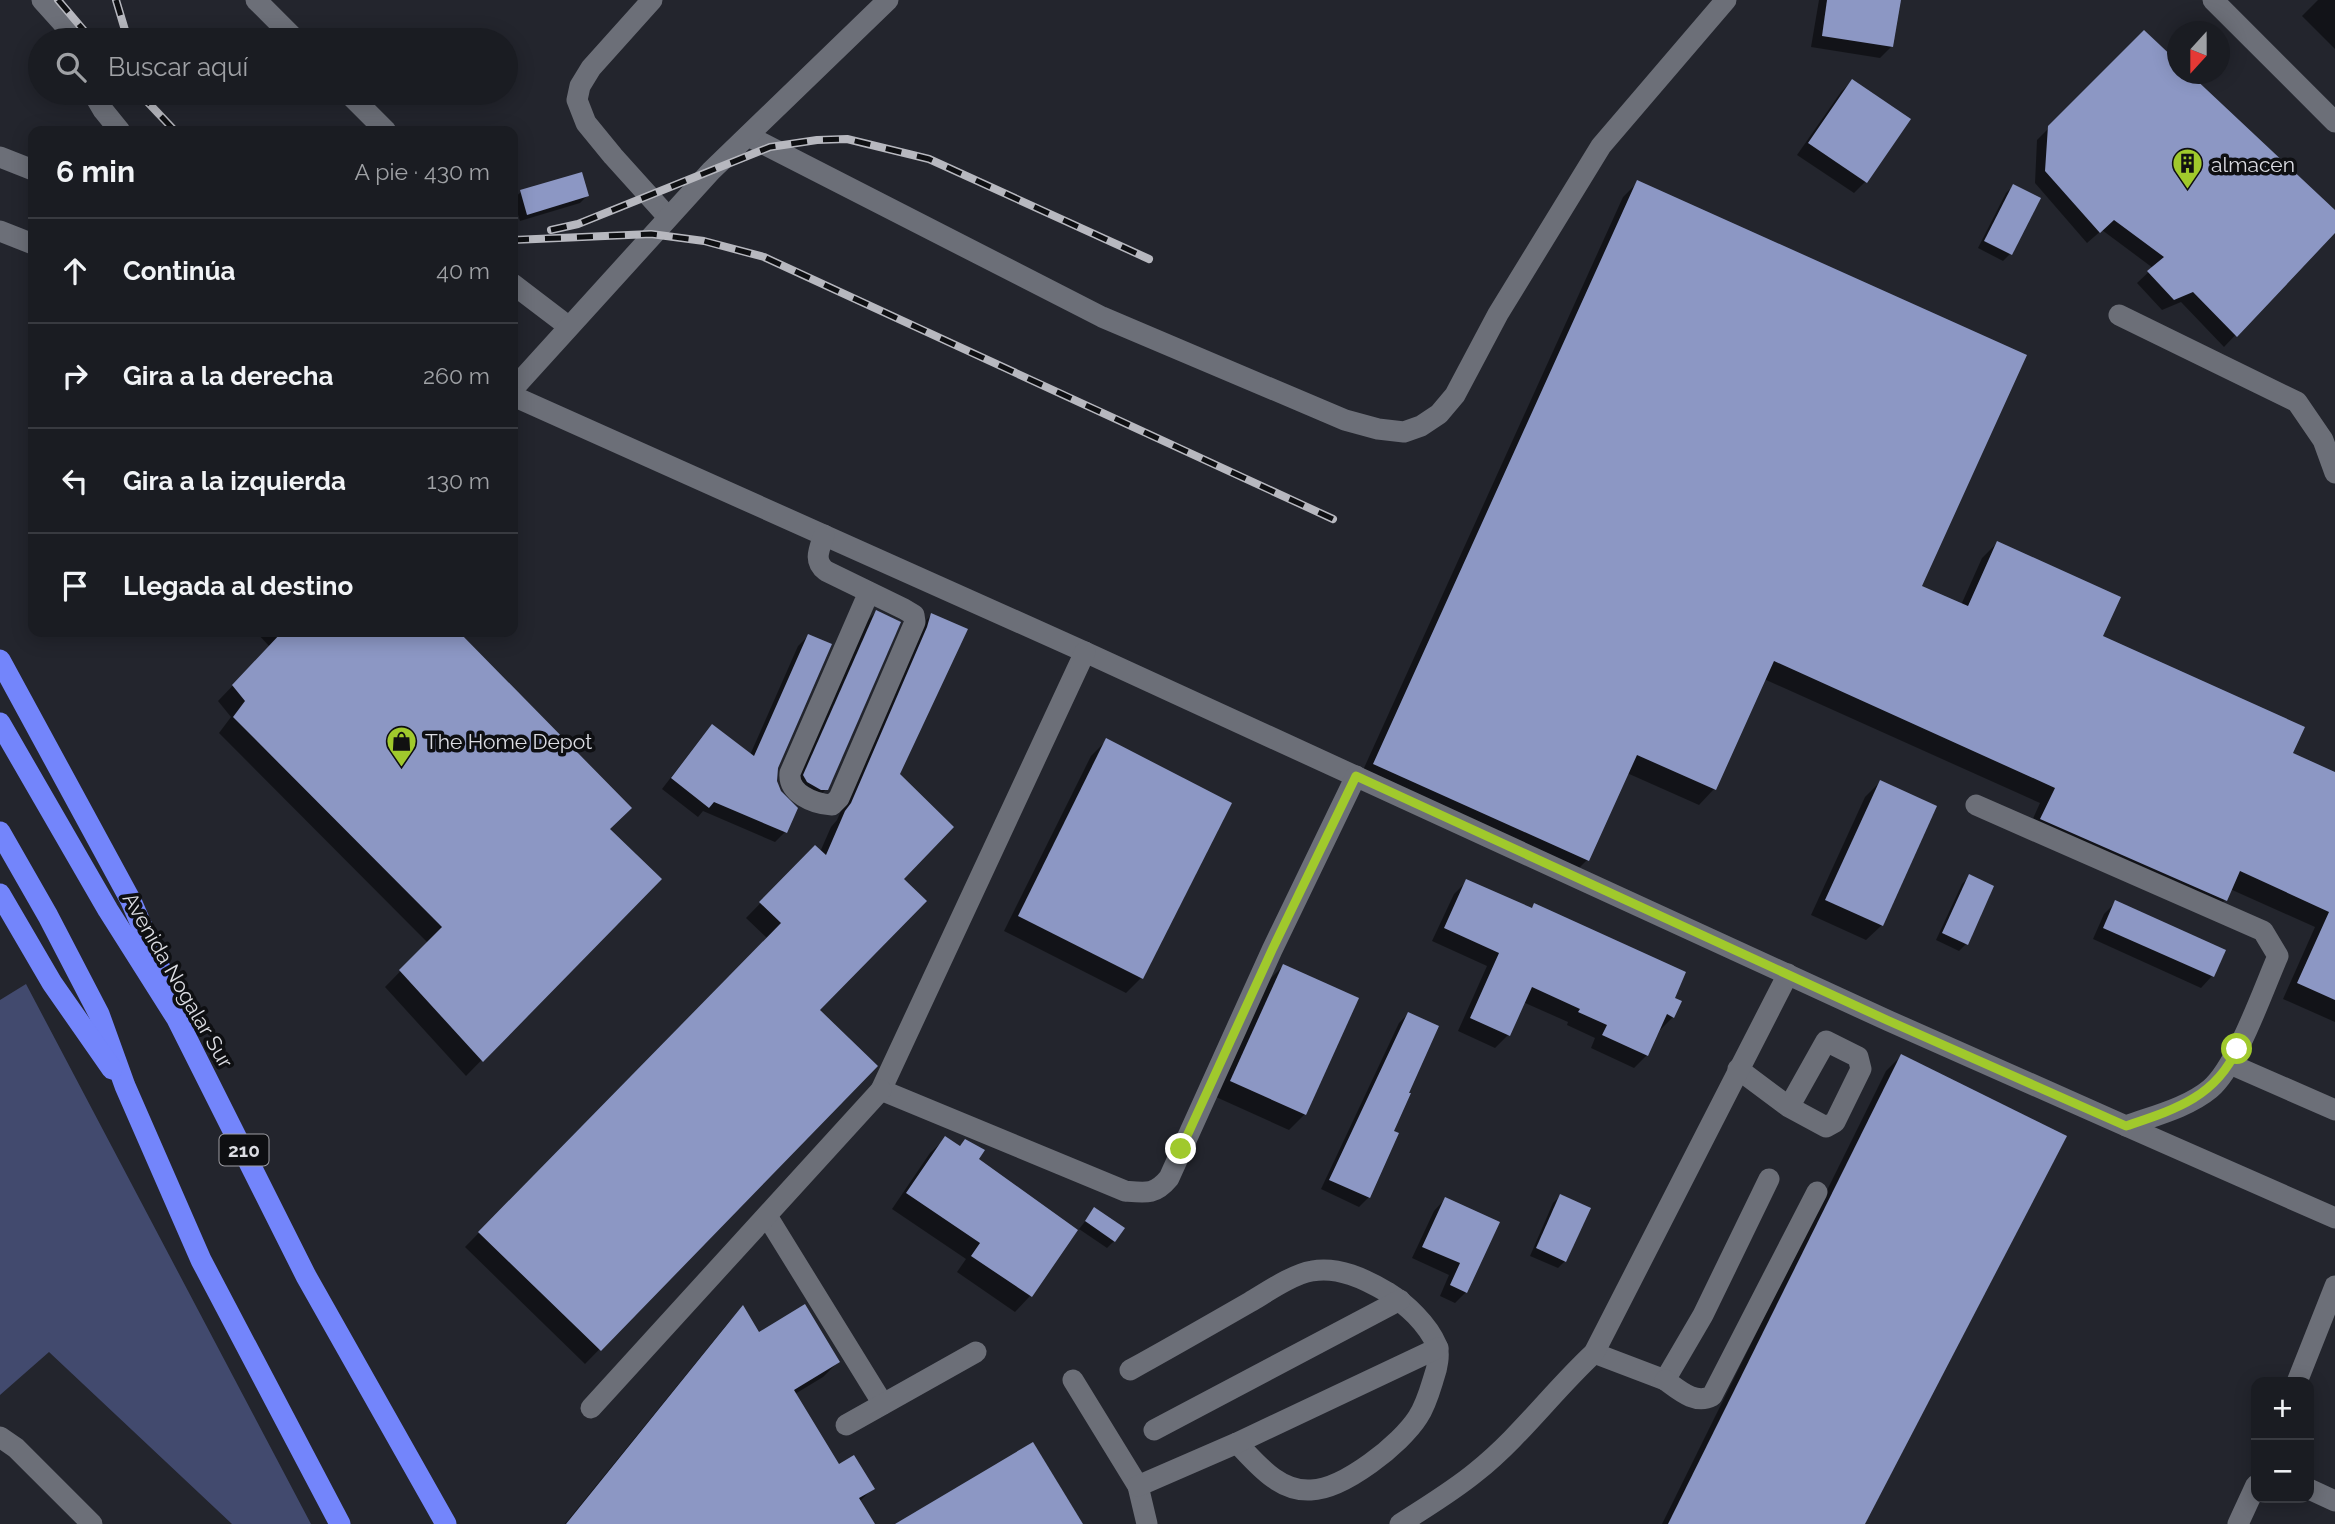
<!DOCTYPE html>
<html lang="es">
<head>
<meta charset="utf-8">
<style>
	body { margin:0; font-family:Raleway,sans-serif; background:#23252a; color:#f1f3f6 }
	.controls { position:absolute; right:21px; bottom:21px; display:grid; overflow:hidden; border-radius:14px; box-shadow:0 4px 18px #0003 }
	.controls button { width:63px; height:63px; display:grid; place-items:center; padding:0; border:0; border-bottom:2px solid #383a40; background:#1a1c22; color:#f1f3f6; font:35px sans-serif }
	.compass { position:absolute; left:2167px; top:21px; width:63px; height:63px; border-radius:50%; background:#1a1c22; box-shadow:0 4px 18px #0003; rotate:201deg }
	.stop { position:absolute; width:21px; height:21px; margin:-16px; border:5px solid #a0c92c; border-radius:50%; background:#fff }
	.stop.end { background:#a0c92c; border-color:#fff; box-shadow:0 2px 7px #0008 }
	.list { margin:0; padding:0; list-style:none }
	h2 { display:flex; justify-content:space-between; align-items:center; height:91px; margin:0; padding:0 28px; font-size:30px }
	h2 small { font-size:23px; font-weight:400; color:#9fa1a5 }
	.list li { display:grid; grid-template-columns:46px 1fr auto; gap:21px; align-items:center; box-sizing:border-box; height:105px; padding:0 28px; border-top:2px solid #383a40 }
	.list b { display:block; font-size:26px; white-space:nowrap }
	.list em { font-size:23px; font-style:normal; color:#9fa1a5 }
	.icon { flex:none; width:38px; height:38px; fill:none; stroke:currentColor; stroke-width:2; stroke-linecap:round; stroke-linejoin:round }
	.map { position:relative; flex:none; width:2335px; height:1524px; overflow:hidden }
	.search { position:absolute; background:#1a1c22; box-shadow:0 4px 18px #0003; left:28px; top:28px; width:490px; height:77px; display:flex; align-items:center; gap:18px; box-sizing:border-box; padding:0 24px; border-radius:38px; color:#9fa1a5; font-size:26px }
	.panel { position:absolute; background:#1a1c22; box-shadow:0 4px 18px #0003; left:28px; top:126px; width:490px; height:511px; border-radius:14px }
	.map>svg:first-child { display:block }
</style>
</head>
<body>
<div class="map">
<svg width="2335" height="1524" viewBox="0 0 2335 1524">
	<rect width="100%" height="100%" fill="#23252d"/>
	<polygon fill="#424a6e" points="26,984 311,1524 232,1524 49,1352 0,1395 0,1000"/>
	<g fill="#0007">
		<polygon points="1819,0 1899,0 1891,47 1880,58 1811,47"/>
		<polygon points="2335,0 2335,49 2302,16 2318,0"/>
		<polygon points="2144,33 2178,74 2187,74 2335,213 2335,230 2224,347 2181,302 2162,310 2137,283 2153,268 2102,230 2087,243 2035,183 2037,140"/>
		<polygon points="1852,81 1908,119 1865,182 1854,193 1797,155 1841,92"/>
		<polygon points="1638,182 1920,586 1961,605 1982,558 1997,543 2101,637 2291,754 2335,774 2335,1022 2283,999 2315,927 2230,889 2225,900 2210,915 2026,834 2040,803 1764,679 1714,789 1699,805 1627,773 1587,860 1572,875 1359,779 1623,197"/>
		<polygon points="2013,186 2010,254 2003,261 1978,248 2006,193"/>
		<polygon points="521,192 587,196 580,203 520,221 513,199"/>
		<polygon points="876,612 826,789 815,801 793,788 865,623"/>
		<polygon points="931,615 898,775 902,879 817,1011 874,1069 585,1364 465,1247 767,938 746,918 815,847 820,852 831,827 837,820 913,644 917,630"/>
		<polygon points="256,632 457,632 629,808 608,829 659,879 466,1076 385,987 428,943 219,733 231,717 218,701 270,647"/>
		<polygon points="808,636 776,768 776,781 785,832 775,842 703,811 698,817 662,789 702,737 750,755 798,646"/>
		<polygon points="1107,740 1141,978 1126,993 1004,931 1091,756"/>
		<polygon points="1880,782 1882,925 1866,940 1811,915 1865,797"/>
		<polygon points="1969,877 1966,944 1959,951 1936,940 1962,884"/>
		<polygon points="1467,881 1530,910 1535,905 1672,999 1673,1017 1660,1030 1647,1055 1634,1068 1591,1048 1595,1038 1567,1025 1568,1022 1523,1002 1508,1035 1495,1048 1458,1031 1487,966 1432,941 1454,894"/>
		<polygon points="2116,902 2224,951 2212,976 2201,988 2093,939 2104,914"/>
		<polygon points="1283,966 1305,1114 1289,1130 1216,1097 1268,981"/>
		<polygon points="1408,1014 1392,1131 1369,1197 1359,1207 1321,1189 1399,1023"/>
		<polygon points="1901,1056 1863,1524 1662,1524 1886,1071"/>
		<polygon points="946,1138 959,1147 965,1141 976,1159 1076,1230 1030,1296 1015,1312 957,1272 966,1259 892,1209 930,1153"/>
		<polygon points="1560,1196 1565,1261 1558,1268 1530,1256 1553,1203"/>
		<polygon points="1445,1199 1497,1223 1466,1292 1455,1303 1440,1296 1449,1275 1412,1258 1434,1211"/>
		<polygon points="1095,1209 1114,1241 1107,1248 1079,1229"/>
		<polygon points="743,1308 759,1334 838,1362 823,1377 795,1394 838,1467 872,1489 859,1502 873,1524 565,1524 728,1323"/>
	</g>
	<g fill="#8c97c4">
		<polygon points="1827,0 1901,0 1893,47 1822,36"/>
		<polygon points="2144,30 2178,62 2178,74 2190,74 2335,210 2335,233 2237,337 2193,292 2174,300 2147,271 2164,257 2114,220 2100,233 2045,171 2048,126"/>
		<polygon points="1852,79 1911,119 1867,183 1808,143"/>
		<polygon points="582,172 589,196 527,215 520,190"/>
		<polygon points="1637,180 2027,355 1922,586 1968,606 1997,541 2121,597 2103,636 2305,727 2293,753 2335,772 2335,1000 2297,983 2329,912 2240,871 2227,901 2040,819 2055,788 1774,661 1716,790 1637,755 1589,861 1373,764"/>
		<polygon points="2013,184 2041,198 2012,255 1984,241"/>
		<polygon points="876,610 901,622 828,790 821,790 807,782 803,775"/>
		<polygon points="931,613 968,629 900,774 954,827 904,879 927,901 820,1010 878,1066 601,1351 478,1232 781,923 759,902 815,845 826,855 845,811 851,803 927,627"/>
		<polygon points="282,632 459,632 632,808 610,829 662,879 483,1062 399,970 442,927 233,717 245,701 232,685"/>
		<polygon points="808,634 832,644 778,768 777,781 781,791 798,808 787,833 714,802 709,808 671,778 712,724 754,756"/>
		<polygon points="1106,738 1232,803 1143,979 1018,916"/>
		<polygon points="1880,780 1937,806 1883,926 1825,900"/>
		<polygon points="1969,874 1994,886 1968,945 1942,933"/>
		<polygon points="1466,879 1532,908 1534,903 1686,972 1675,998 1682,1001 1674,1018 1667,1014 1648,1056 1602,1035 1607,1025 1578,1012 1580,1009 1532,987 1510,1036 1470,1018 1499,953 1444,928"/>
		<polygon points="2115,900 2226,950 2214,977 2103,928"/>
		<polygon points="1283,964 1359,998 1306,1115 1230,1081"/>
		<polygon points="1408,1012 1439,1026 1409,1093 1411,1093 1394,1131 1399,1133 1370,1198 1329,1180"/>
		<polygon points="1901,1054 2067,1136 1865,1524 1668,1524"/>
		<polygon points="945,1136 960,1146 965,1139 985,1150 979,1159 1078,1230 1032,1297 971,1256 980,1243 906,1193"/>
		<polygon points="1560,1194 1591,1208 1566,1262 1536,1248"/>
		<polygon points="1445,1197 1500,1222 1467,1293 1450,1285 1460,1263 1422,1247"/>
		<polygon points="1094,1207 1125,1228 1115,1242 1085,1221"/>
		<polygon points="805,1304 840,1362 794,1390 839,1464 854,1455 875,1489 859,1498 875,1524 566,1524 743,1305 759,1332"/>
		<polygon points="1033,1442 1083,1524 895,1524"/>
	</g>
	<g fill="none" stroke-linecap="round" stroke-linejoin="round">
		<g stroke="#6c6f78" stroke-width="21">
			<polyline points="42,0 78,40"/>
			<polyline points="256,0 296,40"/>
			<polyline points="652,0 591,68 580,86 577,100 586,123 613,156 668,217"/>
			<polyline points="2213,0 2335,122"/>
			<polyline points="93,93 103,110 120,131"/>
			<polyline points="348,93 386,131"/>
			<polyline points="748,136 1102,317 1345,420 1378,429 1404,432 1421,426 1439,414 1455,395 1498,314 1601,146 1726,0"/>
			<polyline points="0,157 33,170"/>
			<polyline points="0,231 33,244"/>
			<polyline points="513,284 568,326"/>
			<polyline points="2119,315 2297,402 2323,440 2335,473"/>
			<polyline points="513,389 711,171 888,0"/>
			<path d="M513 396 1085 652 1889 1021 2126 1126C2153 1116 2187 1108 2210 1089 2237 1066 2263 990 2278 956L2263 931 1976 805"/>
			<path d="M824 535C819 550 813 561 826 571L904 609 914 615 915 622 839 798 832 805C813 804 788 793 790 773L869 592"/>
			<path d="M1085 652 881 1090 1125 1191C1146 1193 1155 1195 1169 1178L1272 950 1356 776"/>
			<polyline points="2230,1064 2335,1110"/>
			<polyline points="1738,1069 1789,1107 1826,1127 1835,1122 1861,1069 1858,1057 1826,1041 1789,1107"/>
			<polyline points="2126,1126 2335,1218"/>
			<polyline points="767,1216 883,1404"/>
			<polyline points="1594,1353 1665,1380 1703,1315 1769,1179"/>
			<path d="M1130 1370C1170 1348 1210 1325 1250 1302 1267 1292 1293 1274 1312 1271 1338 1266 1365 1279 1387 1292 1406 1304 1428 1324 1437 1346 1440 1354 1437 1369 1434 1377 1430 1390 1426 1405 1418 1417 1401 1444 1344 1489 1311 1490 1279 1492 1257 1464 1237 1443"/>
			<polyline points="1073,1380 1138,1486 1147,1524"/>
			<path d="M1665 1380C1679 1390 1695 1405 1712 1396L1817 1192"/>
			<polyline points="2297,1382 2335,1286"/>
			<polyline points="591,1408 881,1090"/>
			<polyline points="846,1425 976,1352"/>
			<polyline points="1154,1430 1400,1300"/>
			<polyline points="0,1437 16,1448 92,1524"/>
			<polyline points="1138,1486 1237,1443 1438,1348"/>
			<polyline points="2309,1489 2335,1501"/>
			<path d="M1400 1524C1426 1507 1453 1491 1476 1472 1520 1437 1553 1391 1594 1353L1788 974"/>
			<polyline points="2238,1524 2256,1485"/>
		</g>
		<g stroke="#7385fb" stroke-width="21">
			<polyline points="0,660 131,901 168,987"/>
			<polyline points="0,723 108,910 177,1019 306,1276 446,1524"/>
			<polyline points="0,832 48,916 99,1014 125,1086 201,1260 340,1524"/>
			<polyline points="0,894 52,983 112,1069"/>
		</g>
		<defs>
			<g id="rail">
				<polyline points="58,0 92,40"/>
				<polyline points="116,0 128,40"/>
				<polyline points="139,93 175,131"/>
				<polyline points="551,230 578,224 770,147 817,140 847,139 929,159 1149,259"/>
				<polyline points="513,240 651,234 704,241 764,257 1333,519"/>
			</g>
		</defs>
		<use href="#rail" stroke="#b7b8bf" stroke-width="8"/>
		<use href="#rail" stroke="#0e0f12" stroke-width="5" stroke-dasharray="16" stroke-linecap="butt"/>
	</g>
	<g fill="none" stroke-linecap="round" stroke-linejoin="round">
		<path stroke="#a0c92c" stroke-width="9" d="M1181 1149 1272 950 1356 776 1889 1021 2126 1126C2173 1110 2215 1098 2237 1049"/>
	</g>
	<defs>
		<symbol id="building-pin" viewBox="-11 -11 22 30"><path d="M0 17L-7.5 6A9.5 9.5 0 1 1 7.5 6Z" fill="#a0c92c" stroke="#0e0f12"/><path d="M-4-6H4V6H1V3H-1V6H-4ZM-2.5-4.3h1.7v1.8h-1.7ZM.8-4.3h1.7v1.8H.8ZM-2.5-1h1.7V.8h-1.7ZM.8-1h1.7V.8H.8Z" fill="#111"/></symbol>
		<symbol id="shop-pin" viewBox="-11 -11 22 30"><path d="M0 17L-7.5 6A9.5 9.5 0 1 1 7.5 6Z" fill="#a0c92c" stroke="#0e0f12"/><path d="M-5-2.5h2.3a2.7 3.5 0 0 1 5.4 0H5L5.5 6h-11ZM-1.5-2.5h3a1.5 2.3 0 0 0-3 0Z" fill="#111"/></symbol>
	</defs>
	<g fill-rule="evenodd">
		<use href="#building-pin" x="2170" y="146" width="35" height="47"/>
		<use href="#shop-pin" x="384" y="724" width="35" height="47"/>
	</g>
	<g text-anchor="middle" dominant-baseline="central" stroke-width="7" stroke-linejoin="round" paint-order="stroke">
		<rect fill="#0e0f12" stroke="#9e9ea4" stroke-width="2" x="219.5" y="1134.5" width="49" height="31" rx="5"/>
		<g font-size="19" font-weight="bold" fill="#dbdce2">
			<text x="244" y="1150">210</text>
		</g>
		<g font-size="21" fill="#dbdce2" stroke="#0e0f12" text-anchor="start">
			<text x="2211" y="164">almacen</text>
			<text x="425" y="741">The Home Depot</text>
		</g>
		<g font-size="21" fill="#dbdce2" stroke="#0e0f12">
			<text transform="translate(178 980) rotate(60)">Avenida Nogalar Sur</text>
		</g>
	</g>
</svg>
<div class="controls">
<button>+</button>
<button>−</button>
</div>
<svg class="compass" viewBox="-18 -18 36 36"><path d="M0-13l5 13h-10z" fill="#e53935"/><path d="M0 13l5-13h-10z" fill="#9fa1a5"/></svg>
<div class="stop" style="left:2237px;top:1049px"></div>
<div class="stop end" style="left:1181px;top:1149px"></div>
<div class="search"><svg class="icon" aria-label="search" viewBox="0 0 24 24"><circle cx="10" cy="10" r="6"/><path d="M15 15l6 6"/></svg>Buscar aquí</div>
<section class="panel">
<h2>6 min<small>A pie · 430 m</small></h2>
<ul class="list">
<li><svg class="icon" aria-label="ahead" viewBox="0 0 24 24"><path d="M12 20V5M6 11l6-6 6 6"/></svg><div><b>Continúa</b></div><em>40 m</em></li>
<li><svg class="icon" aria-label="right" viewBox="0 0 24 24"><path d="M7 20v-9h11M14 6l5 5-5 5"/></svg><div><b>Gira a la derecha</b></div><em>260 m</em></li>
<li><svg class="icon" aria-label="left" viewBox="0 0 24 24"><path d="M17 20v-9H6M10 6l-5 5 5 5"/></svg><div><b>Gira a la izquierda</b></div><em>130 m</em></li>
<li><svg class="icon" aria-label="arrive" viewBox="0 0 24 24"><path d="M6 21V4h12l-3 4 3 4H6"/></svg><div><b>Llegada al destino</b></div></li>
</ul>
</section>
</div>
</body>
</html>
